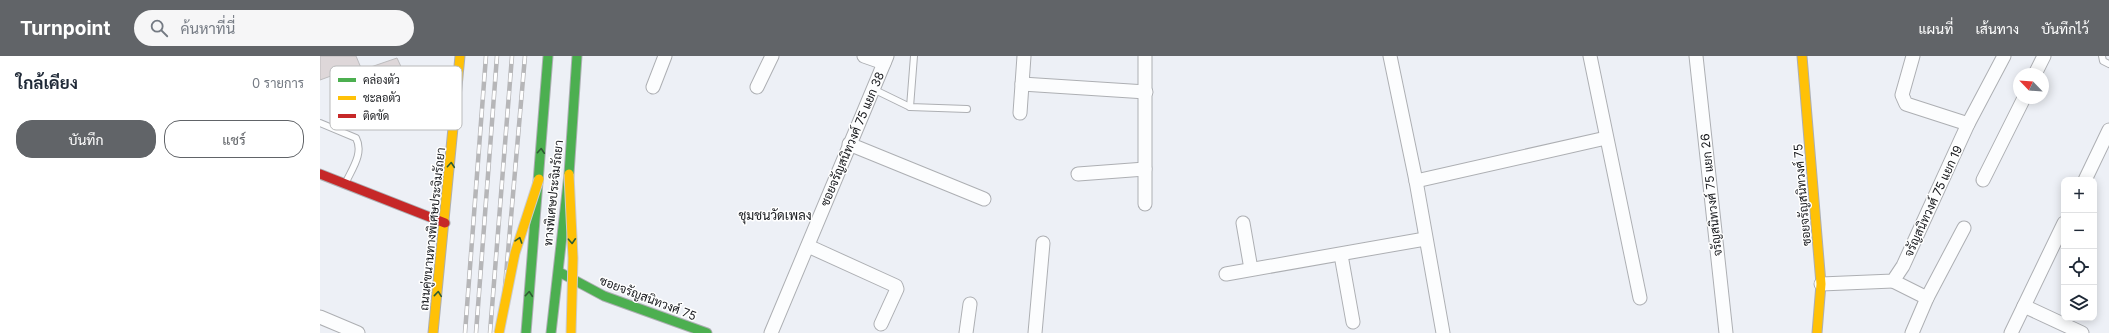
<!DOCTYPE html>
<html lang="th">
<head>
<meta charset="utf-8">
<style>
	body { margin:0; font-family:Inter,Sarabun,sans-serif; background:#f6f6f7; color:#1f2937 }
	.controls { position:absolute; right:12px; bottom:12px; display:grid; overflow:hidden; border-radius:8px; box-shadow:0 2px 10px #0003 }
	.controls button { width:36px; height:36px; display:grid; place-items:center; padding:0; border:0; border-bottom:1px solid #e0e1e3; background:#fff; color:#1f2937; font:20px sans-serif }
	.compass { position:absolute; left:1693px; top:12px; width:36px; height:36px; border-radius:50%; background:#fff; box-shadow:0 2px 10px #0003; rotate:295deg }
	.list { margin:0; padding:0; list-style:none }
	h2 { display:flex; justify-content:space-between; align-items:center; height:52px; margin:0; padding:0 16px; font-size:17px }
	h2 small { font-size:13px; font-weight:400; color:#747a83 }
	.actions { display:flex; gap:8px; padding:12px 16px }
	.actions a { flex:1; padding:9px 0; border:1px solid #616468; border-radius:16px; text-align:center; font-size:14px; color:#616468 }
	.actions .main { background:#616468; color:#fff }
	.icon { flex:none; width:22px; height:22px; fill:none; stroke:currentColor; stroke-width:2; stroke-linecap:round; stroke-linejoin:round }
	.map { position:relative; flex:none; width:1789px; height:277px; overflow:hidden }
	header { display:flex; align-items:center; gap:24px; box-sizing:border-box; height:56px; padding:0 20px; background:#616468; color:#fff }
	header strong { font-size:19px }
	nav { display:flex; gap:22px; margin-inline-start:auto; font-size:14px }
	.search { width:280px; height:36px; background:#f6f6f7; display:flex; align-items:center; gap:10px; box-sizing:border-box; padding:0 14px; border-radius:22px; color:#747a83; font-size:15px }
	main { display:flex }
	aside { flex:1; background:#fff }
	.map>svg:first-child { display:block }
</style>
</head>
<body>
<header>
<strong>Turnpoint</strong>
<div class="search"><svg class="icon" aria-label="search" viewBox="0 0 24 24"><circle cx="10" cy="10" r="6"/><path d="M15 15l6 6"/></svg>ค้นหาที่นี่</div>
<nav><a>แผนที่</a><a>เส้นทาง</a><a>บันทึกไว้</a></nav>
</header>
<main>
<aside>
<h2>ใกล้เคียง<small>0 รายการ</small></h2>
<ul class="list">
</ul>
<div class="actions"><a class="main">บันทึก</a><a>แชร์</a></div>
</aside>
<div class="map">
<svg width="1789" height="277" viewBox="0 0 1789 277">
	<rect width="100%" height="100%" fill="#edf0f6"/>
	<polygon fill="#ded7d9" stroke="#bdbcbe" points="0,0 36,0 44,19 42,14 77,2 84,17 48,30 44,19 30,13 0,24"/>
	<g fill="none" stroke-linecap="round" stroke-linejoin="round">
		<defs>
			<g id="lane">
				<polyline points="1782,0 1783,5 1789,8"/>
				<polyline points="553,33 590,51 647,53"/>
				<polyline points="590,51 594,0"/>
				<path d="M0 67 36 82C44 97 32 113 26 126"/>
			</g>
			<g id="street">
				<polyline points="544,0 564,7"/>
				<polyline points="825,0 825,148"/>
				<polyline points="1070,0 1096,125 1123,277"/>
				<polyline points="1270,0 1320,242"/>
				<polyline points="1376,0 1406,277"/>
				<polyline points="1593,0 1582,39 1586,48 1648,68"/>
				<polyline points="1715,18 1724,0"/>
				<polyline points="702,28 826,36"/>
				<polyline points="333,31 345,0"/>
				<polyline points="437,31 452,0"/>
				<polyline points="700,57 704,0"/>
				<polyline points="529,88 664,143"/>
				<polyline points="758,118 825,113"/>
				<polyline points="1663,124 1704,42"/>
				<polyline points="1765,124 1789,74"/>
				<polyline points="1096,125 1286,82"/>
				<polyline points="923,167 931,213"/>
				<polyline points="488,190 576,230 577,233 561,268"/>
				<polyline points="1021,199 1033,266"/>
				<polyline points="906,218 1105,183"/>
				<polyline points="1573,225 1607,242"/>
				<polyline points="1501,228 1573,225 1583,210 1648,68 1684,0"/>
				<polyline points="1704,250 1762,277"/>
				<polyline points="0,261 38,277"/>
				<polyline points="451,277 567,0"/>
				<polyline points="646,277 650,248"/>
				<polyline points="715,277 723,187"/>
				<polyline points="1592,277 1607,242 1644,172"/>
				<polyline points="1691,277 1744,167"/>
			</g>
			<g id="fast">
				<polyline points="241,217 284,240 387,277"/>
				<polyline points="206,277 228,0"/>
				<polyline points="231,277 249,118 257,0"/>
			</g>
			<g id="slow">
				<polyline points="1482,0 1501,228 1497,277"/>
				<polyline points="113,277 140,0"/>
			</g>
			<polyline id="jam" points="0,118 125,167"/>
		</defs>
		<use href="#lane" stroke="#adafb3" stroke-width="8"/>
		<use href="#street" stroke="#adafb3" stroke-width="15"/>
		<use href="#fast" stroke="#adafb3" stroke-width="11"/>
		<use href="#slow" stroke="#adafb3" stroke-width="11"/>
		<use href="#jam" stroke="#adafb3" stroke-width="11"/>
		<use href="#lane" stroke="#fcfdfe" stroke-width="6"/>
		<use href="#street" stroke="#fcfdfe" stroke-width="13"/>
		<use href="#fast" stroke="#4caf50" stroke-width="9"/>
		<use href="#slow" stroke="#ffc107" stroke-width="9"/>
		<use href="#jam" stroke="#c62828" stroke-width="9"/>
		<defs>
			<g id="rail">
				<polyline points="145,277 166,0"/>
				<polyline points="156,277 177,0"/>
				<polyline points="170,277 192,0"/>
				<polyline points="181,277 205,0"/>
			</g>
		</defs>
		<use href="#rail" stroke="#b6b6b8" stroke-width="4.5"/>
		<use href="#rail" stroke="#fff" stroke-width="3" stroke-dasharray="9" stroke-linecap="butt"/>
		<defs>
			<g id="slow-bridge">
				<polyline points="249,118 253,202 251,277"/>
				<polyline points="179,277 195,197 219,123"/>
			</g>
		</defs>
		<use href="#slow-bridge" stroke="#cacbce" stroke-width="11" stroke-linecap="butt"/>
		<use href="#slow-bridge" stroke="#ffc107" stroke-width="9"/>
	</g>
	<defs><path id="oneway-chevron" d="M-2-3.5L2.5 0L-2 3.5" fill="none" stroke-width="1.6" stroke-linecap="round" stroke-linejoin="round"/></defs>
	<g stroke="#2e5c33">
		<use href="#oneway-chevron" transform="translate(221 95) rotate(-86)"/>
		<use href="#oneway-chevron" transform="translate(131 109) rotate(-85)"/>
		<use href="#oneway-chevron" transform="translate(199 184) rotate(-72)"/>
		<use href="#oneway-chevron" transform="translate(252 185) rotate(87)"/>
		<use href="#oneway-chevron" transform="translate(118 238) rotate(-84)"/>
		<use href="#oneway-chevron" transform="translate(209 238) rotate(-85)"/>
	</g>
	<g text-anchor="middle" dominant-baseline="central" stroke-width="3" stroke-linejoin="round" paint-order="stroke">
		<g font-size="12" fill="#16181c" stroke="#fff">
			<text transform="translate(532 83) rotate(-67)">ซอยจรัญสนิทวงศ์ 75 แยก 38</text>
			<text transform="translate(233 137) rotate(-84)">ทางพิเศษประจิมรัถยา</text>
			<text transform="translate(1391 139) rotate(-96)">จรัญสนิทวงศ์ 75 แยก 26</text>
			<text transform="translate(1482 139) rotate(-95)">ซอยจรัญสนิทวงศ์ 75</text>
			<text transform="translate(1613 145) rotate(-65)">จรัญสนิทวงศ์ 75 แยก 19</text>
			<text transform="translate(112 173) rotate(-84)">ถนนคู่ขนานทางพิเศษประจิมรัถยา</text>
			<text transform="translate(328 242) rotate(21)">ซอยจรัญสนิทวงศ์ 75</text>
		</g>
		<g font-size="13" fill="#16181c" stroke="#fff">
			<text x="455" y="159">ชุมชนวัดเพลง</text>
		</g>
	</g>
	<rect x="10" y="10" width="132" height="64" rx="6" fill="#fff" stroke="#b9babb" stroke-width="1"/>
	<rect x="18" y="22" width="18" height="4" fill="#4caf50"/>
	<rect x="18" y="40" width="18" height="4" fill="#ffc107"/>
	<rect x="18" y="58" width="18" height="4" fill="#c62828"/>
	<g font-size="11" fill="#16181c">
		<text x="43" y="28">คล่องตัว</text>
		<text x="43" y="46">ชะลอตัว</text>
		<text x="43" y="64">ติดขัด</text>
	</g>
</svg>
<div class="controls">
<button>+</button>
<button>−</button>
<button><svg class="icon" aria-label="locate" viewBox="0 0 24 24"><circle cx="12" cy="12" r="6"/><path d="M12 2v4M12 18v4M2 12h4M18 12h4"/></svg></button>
<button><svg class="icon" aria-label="layers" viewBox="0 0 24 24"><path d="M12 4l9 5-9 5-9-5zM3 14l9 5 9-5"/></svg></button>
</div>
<svg class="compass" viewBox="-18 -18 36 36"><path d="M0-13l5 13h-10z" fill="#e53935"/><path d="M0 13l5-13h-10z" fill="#747a83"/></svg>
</div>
</main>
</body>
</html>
